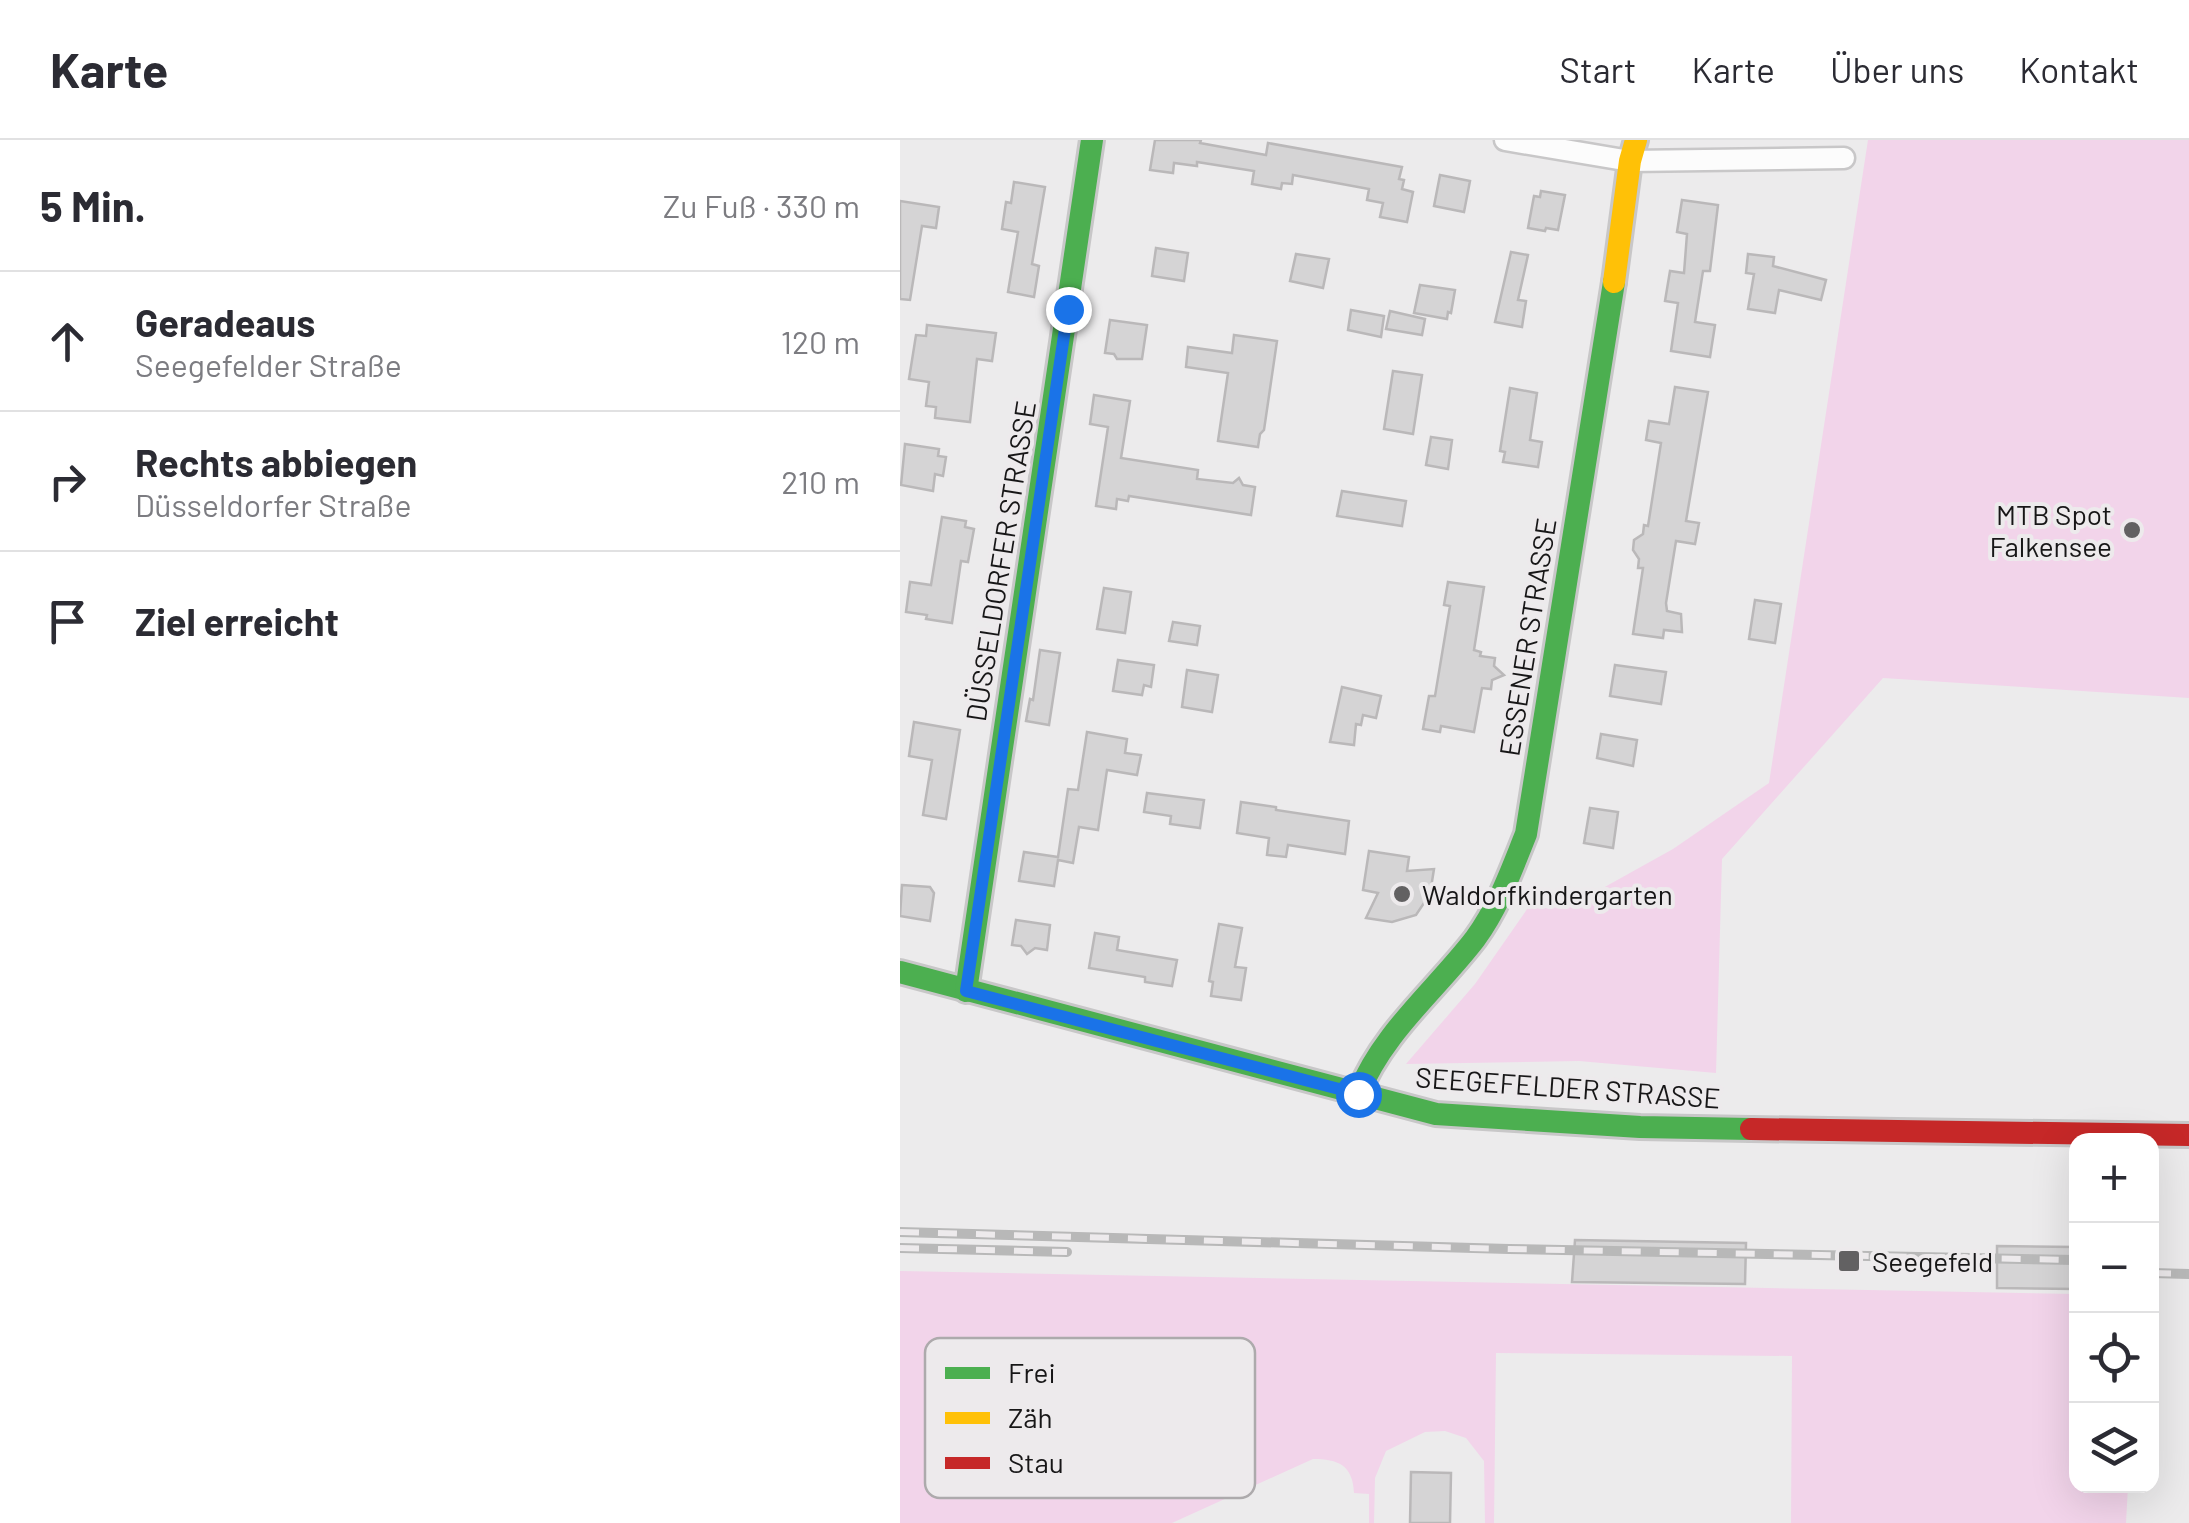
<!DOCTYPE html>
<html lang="de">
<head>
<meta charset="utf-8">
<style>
	body { margin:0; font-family:Barlow,sans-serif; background:#f7f7f7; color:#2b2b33 }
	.controls { position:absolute; right:30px; bottom:30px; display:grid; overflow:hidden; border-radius:20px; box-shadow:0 10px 40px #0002 }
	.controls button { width:90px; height:90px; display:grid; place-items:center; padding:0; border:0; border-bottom:2px solid #e1e1e2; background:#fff; color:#2b2b33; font:50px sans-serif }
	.stop { position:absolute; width:30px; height:30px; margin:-22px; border:8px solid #1a73e8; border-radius:50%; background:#fff }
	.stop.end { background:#1a73e8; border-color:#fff; box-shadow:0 2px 10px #0008 }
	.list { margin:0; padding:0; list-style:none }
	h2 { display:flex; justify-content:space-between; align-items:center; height:130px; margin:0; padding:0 40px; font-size:42px }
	h2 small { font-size:32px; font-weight:400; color:#7c7c81 }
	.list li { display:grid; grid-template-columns:65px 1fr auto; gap:30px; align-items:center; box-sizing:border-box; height:140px; padding:0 40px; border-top:2px solid #e1e1e2 }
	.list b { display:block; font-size:38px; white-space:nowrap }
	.list p { margin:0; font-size:32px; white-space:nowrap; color:#7c7c81 }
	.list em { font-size:32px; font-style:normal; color:#7c7c81 }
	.icon { flex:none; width:55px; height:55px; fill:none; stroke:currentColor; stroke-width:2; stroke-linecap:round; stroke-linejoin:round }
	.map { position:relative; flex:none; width:1289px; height:1383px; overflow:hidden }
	header { display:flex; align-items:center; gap:60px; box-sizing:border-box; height:140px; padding:0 50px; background:#fff; border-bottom:2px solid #e1e1e2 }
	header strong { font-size:48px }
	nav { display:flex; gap:55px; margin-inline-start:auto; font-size:35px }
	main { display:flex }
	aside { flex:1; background:#fff }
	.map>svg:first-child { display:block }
</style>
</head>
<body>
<header>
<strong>Karte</strong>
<nav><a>Start</a><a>Karte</a><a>Über uns</a><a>Kontakt</a></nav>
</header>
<main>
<aside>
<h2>5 Min.<small>Zu Fuß · 330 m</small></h2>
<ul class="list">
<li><svg class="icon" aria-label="ahead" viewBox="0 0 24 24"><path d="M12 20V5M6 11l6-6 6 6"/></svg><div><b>Geradeaus</b><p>Seegefelder Straße</p></div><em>120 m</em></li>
<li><svg class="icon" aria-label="right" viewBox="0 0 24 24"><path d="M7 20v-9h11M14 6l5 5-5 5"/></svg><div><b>Rechts abbiegen</b><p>Düsseldorfer Straße</p></div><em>210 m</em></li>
<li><svg class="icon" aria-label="arrive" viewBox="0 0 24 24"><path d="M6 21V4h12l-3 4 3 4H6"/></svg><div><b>Ziel erreicht</b></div></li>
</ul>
</aside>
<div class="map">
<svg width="1289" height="1383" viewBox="0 0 1289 1383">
	<rect width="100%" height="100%" fill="#ecebec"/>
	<g fill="#f2d4ea">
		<polygon points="968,0 1289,0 1289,558 983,538 822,719 816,933 679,921 506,924 575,844 632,762 676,763 773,709 869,643"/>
		<path d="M0 1131 1176 1154V1346H1228L1226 1383H891L892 1216 596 1213 594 1383H585L584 1321 566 1298 545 1291 525 1292 486 1311 475 1338 474 1383H469V1354L454 1353C453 1325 438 1319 413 1319L272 1383H0Z"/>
	</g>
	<g fill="#d5d4d5" stroke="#bab8b9" stroke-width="2.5">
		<polygon points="255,0 301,0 300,3 366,15 368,3 502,27 499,39 504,40 502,49 513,52 507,82 480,77 483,63 467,60 469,49 393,35 392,44 382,43 381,49 352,44 354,31 297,22 297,26 274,23 273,33 250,30"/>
		<polygon points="540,35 570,41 564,72 534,66"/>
		<polygon points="114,42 145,47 132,124 139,126 134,157 108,152 118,92 102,89 106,62 111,63"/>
		<polygon points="641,51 665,55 658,90 646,88 645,91 628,88 634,56 640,57"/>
		<polygon points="782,60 818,65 810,131 803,131 795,182 815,185 810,217 771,211 778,163 765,161 770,131 784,133 787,94 777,92"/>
		<polygon points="0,61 39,67 36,88 22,86 10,160 0,159"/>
		<polygon points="256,108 288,113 284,141 252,136"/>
		<polygon points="611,112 628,115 618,160 626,161 622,187 595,182"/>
		<polygon points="396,114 429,119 423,148 390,141"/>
		<polygon points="848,114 874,117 873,126 926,140 921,160 879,150 875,173 848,169 854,134 846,133"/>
		<polygon points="520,145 555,150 551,173 548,172 547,179 514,173"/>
		<polygon points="451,170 484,176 481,197 448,190"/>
		<polygon points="490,171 525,179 522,195 486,189"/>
		<polygon points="210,180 247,185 242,219 217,219 214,214 205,213"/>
		<polygon points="27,185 96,193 92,221 77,219 70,282 35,278 36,267 26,266 29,242 9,239 16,195 26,196"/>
		<polygon points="334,195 377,201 364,290 360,294 358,307 318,301 328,233 286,227 288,207 332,213"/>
		<polygon points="493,231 522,235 513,294 484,289"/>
		<polygon points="775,247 808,252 786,381 799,383 795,404 776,401 766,463 767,471 781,474 782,492 764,490 763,498 733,494 743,428 738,428 739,419 733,410 734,400 743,394 744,385 748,386 761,303 746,300 749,281 769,284"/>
		<polygon points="610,248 637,253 630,300 642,302 638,327 603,322 605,312 600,311"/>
		<polygon points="194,255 230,261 221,318 298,330 297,339 333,343 339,338 343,345 355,347 351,375 229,356 228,361 217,359 216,369 196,366 208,287 190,284"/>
		<polygon points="531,297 552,300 548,329 526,325"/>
		<polygon points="5,304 39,309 38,316 46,317 43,336 35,334 33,351 1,345"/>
		<polygon points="442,351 506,361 502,386 437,376"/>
		<polygon points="42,377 66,381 65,387 74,389 68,422 61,421 52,483 26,479 27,475 6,472 10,442 31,445"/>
		<polygon points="548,442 584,447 574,510 581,512 580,516 595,518 594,526 604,535 592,540 591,549 582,548 574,592 541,586 540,592 523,589 529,556 535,556 550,466 544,465"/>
		<polygon points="204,448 231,452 225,493 197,489"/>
		<polygon points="855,460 881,464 875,503 849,499"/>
		<polygon points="273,482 300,486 297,505 269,501"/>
		<polygon points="140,510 160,513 149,585 126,581 130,559 133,560"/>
		<polygon points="218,520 254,525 251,547 244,545 242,555 213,551"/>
		<polygon points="715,525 766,532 761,564 710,556"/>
		<polygon points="287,530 318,535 312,572 282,567"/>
		<polygon points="442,547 481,556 476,578 463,575 461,585 456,584 454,605 430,602"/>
		<polygon points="14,582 60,590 46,679 23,675 32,620 9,616"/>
		<polygon points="187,592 227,599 225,613 241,615 237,635 207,630 198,690 179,687 173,723 158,720 154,746 119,741 124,712 158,717 168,649 178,650"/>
		<polygon points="701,594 737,600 733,626 697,618"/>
		<polygon points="247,653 304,660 300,688 270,684 271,676 244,672"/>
		<polygon points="341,662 376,667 376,670 449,681 445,714 388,705 386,717 367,715 369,698 337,693"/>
		<polygon points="690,668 718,672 713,708 684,703"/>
		<polygon points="469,711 509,717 507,731 534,729 530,754 516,775 492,782 466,778 478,753 463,750"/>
		<polygon points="2,745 30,747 34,753 30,781 0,776"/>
		<polygon points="116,780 150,785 147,810 135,808 127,814 121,806 112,805"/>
		<polygon points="319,784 342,788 335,827 346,828 341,860 311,856 313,842 309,841"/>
		<polygon points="195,793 219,797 217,810 277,820 272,846 245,842 245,837 189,828"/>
		<polygon points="675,1100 846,1103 845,1144 672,1142"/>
		<polygon points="1097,1106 1176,1107 1176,1149 1097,1148"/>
		<polygon points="511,1332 551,1333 550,1383 510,1383"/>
	</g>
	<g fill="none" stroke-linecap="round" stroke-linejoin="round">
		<defs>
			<polyline id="street" points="605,0 730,21 944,18"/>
			<g id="fast">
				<polyline points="0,832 536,974 740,987 851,989"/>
				<polyline points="66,851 192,0"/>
				<path d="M458 954C483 892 535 851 575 799 599 766 611 731 626 694L714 142"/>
			</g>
			<polyline id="slow" points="714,142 730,21 736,0"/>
			<polyline id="jam" points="851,989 1289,995"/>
		</defs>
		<use href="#street" stroke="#c8c7c8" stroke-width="25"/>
		<use href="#fast" stroke="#c8c7c8" stroke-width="28"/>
		<use href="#slow" stroke="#c8c7c8" stroke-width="28"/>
		<use href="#jam" stroke="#c8c7c8" stroke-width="28"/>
		<use href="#street" stroke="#fcfcfc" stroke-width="20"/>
		<use href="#fast" stroke="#4caf50" stroke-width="22"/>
		<use href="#slow" stroke="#ffc107" stroke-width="22"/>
		<use href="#jam" stroke="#c62828" stroke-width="22"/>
		<defs>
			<g id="rail">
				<polyline points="0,1092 609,1109 1176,1120"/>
				<polyline points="0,1108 167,1112"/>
				<polyline points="1252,1133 1289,1134"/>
			</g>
		</defs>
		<use href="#rail" stroke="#b8b8b8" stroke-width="10"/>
		<use href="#rail" stroke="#edeaec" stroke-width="6" stroke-dasharray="19" stroke-linecap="butt"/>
	</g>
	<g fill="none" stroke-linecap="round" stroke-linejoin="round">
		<polyline stroke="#1a73e8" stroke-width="12" points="168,169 66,851 458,954"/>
	</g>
	<g fill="#626162" stroke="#edeaec" stroke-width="4">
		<circle cx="1232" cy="390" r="10"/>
		<circle cx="502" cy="754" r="10"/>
		<rect x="937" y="1109" width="24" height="24" rx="5"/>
	</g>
	<g text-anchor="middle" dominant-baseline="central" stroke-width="8" stroke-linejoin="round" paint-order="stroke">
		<g font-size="28" fill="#171617" stroke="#edeaec" text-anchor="start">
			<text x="1212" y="374" text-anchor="end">MTB Spot<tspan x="1212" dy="32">Falkensee</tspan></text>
			<text x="522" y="754">Waldorfkindergarten</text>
			<text x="972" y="1121">Seegefeld</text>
		</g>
		<g font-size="28" fill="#171617" stroke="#edeaec">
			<text transform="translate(100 421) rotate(-81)">DÜSSELDORFER STRASSE</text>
			<text transform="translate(627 497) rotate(-81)">ESSENER STRASSE</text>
			<text transform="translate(668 947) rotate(4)">SEEGEFELDER STRASSE</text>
		</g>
	</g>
	<rect x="25" y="1198" width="330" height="160" rx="15" fill="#edeaec" stroke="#adaaac" stroke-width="2.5"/>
	<rect x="45" y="1227" width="45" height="12" fill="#4caf50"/>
	<rect x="45" y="1272" width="45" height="12" fill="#ffc107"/>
	<rect x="45" y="1317" width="45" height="12" fill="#c62828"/>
	<g font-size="28" fill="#171617">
		<text x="108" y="1243">Frei</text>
		<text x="108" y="1288">Zäh</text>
		<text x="108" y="1333">Stau</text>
	</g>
</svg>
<div class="controls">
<button>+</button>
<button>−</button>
<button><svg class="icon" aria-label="locate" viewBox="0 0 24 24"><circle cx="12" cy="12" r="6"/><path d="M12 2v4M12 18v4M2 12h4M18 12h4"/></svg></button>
<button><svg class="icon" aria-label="layers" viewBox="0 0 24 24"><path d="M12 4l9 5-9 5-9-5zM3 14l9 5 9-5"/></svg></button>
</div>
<div class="stop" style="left:458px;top:954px"></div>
<div class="stop end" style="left:168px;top:169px"></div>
</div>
</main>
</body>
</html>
